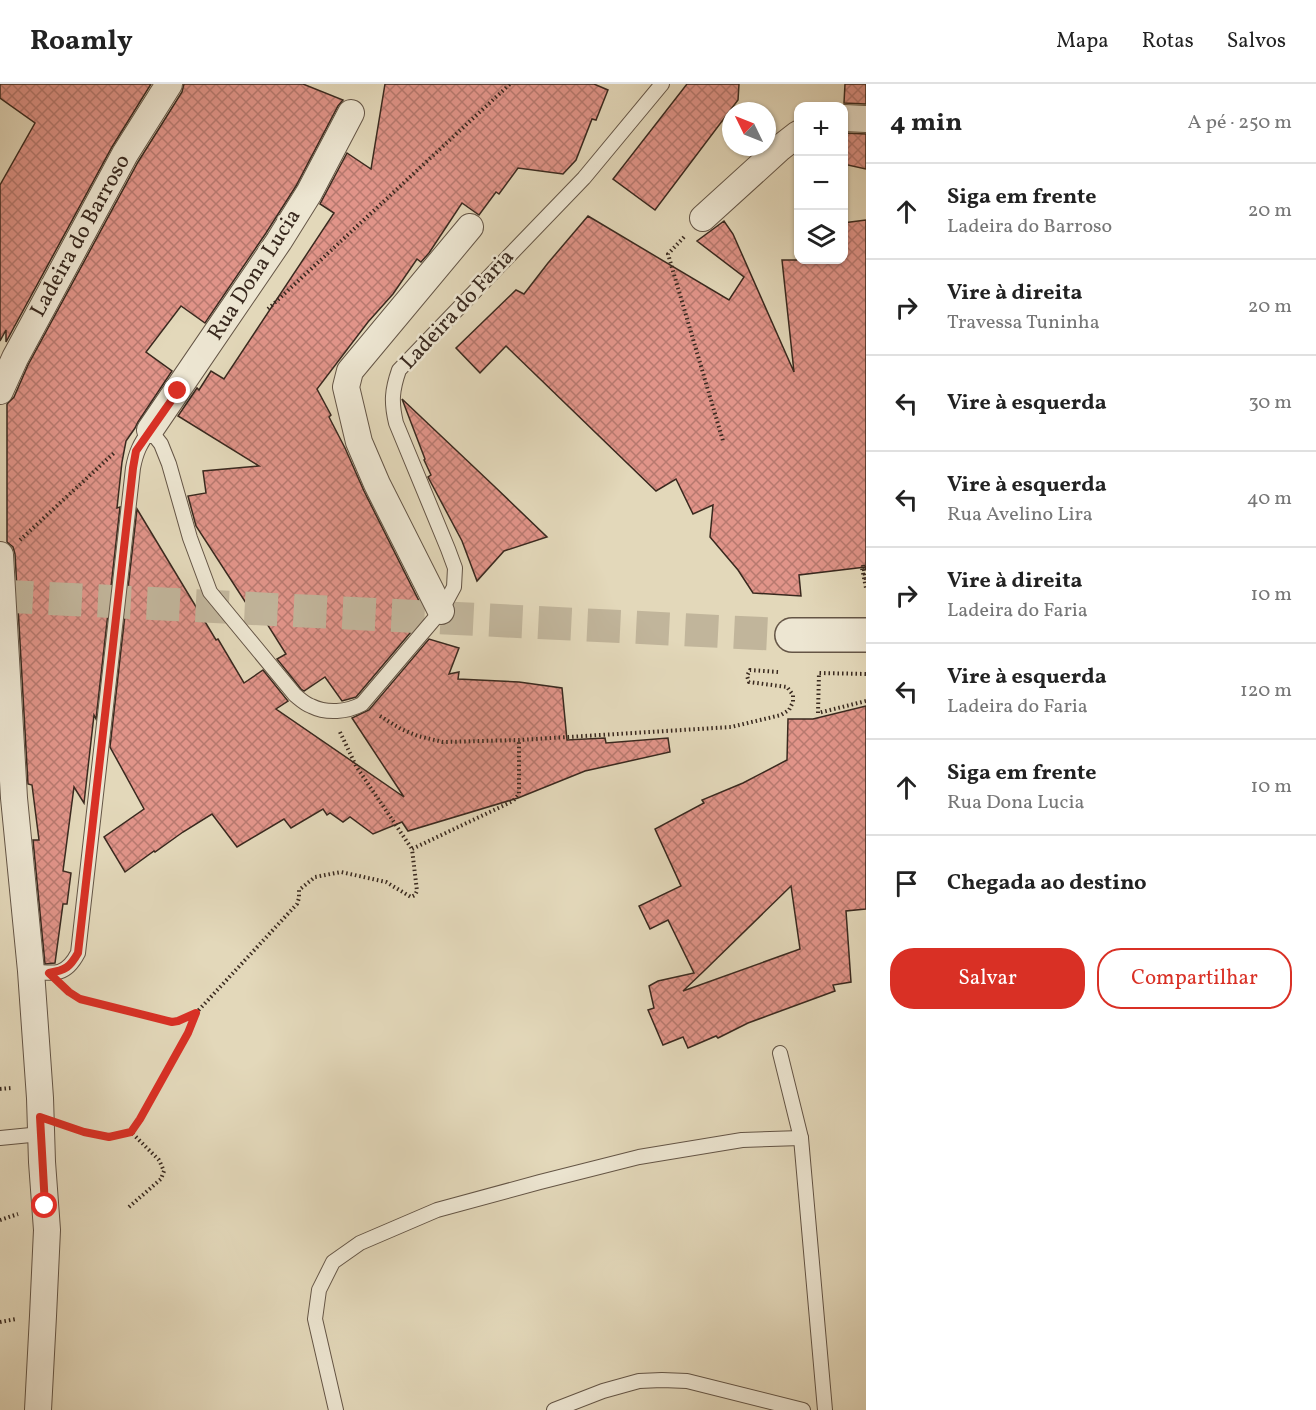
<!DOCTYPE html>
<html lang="pt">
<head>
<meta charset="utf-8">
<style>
	body { margin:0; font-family:Vollkorn,serif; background:#f2f2f2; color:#222 }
	.controls { position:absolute; right:18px; top:18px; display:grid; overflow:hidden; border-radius:12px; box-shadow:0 2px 4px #0004 }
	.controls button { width:54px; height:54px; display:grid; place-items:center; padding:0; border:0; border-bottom:2px solid #e0e0e0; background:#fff; color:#222; font:30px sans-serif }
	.compass { position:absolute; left:722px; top:18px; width:54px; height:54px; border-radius:50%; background:#fff; box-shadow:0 2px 4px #0004; rotate:313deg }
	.stop { position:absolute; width:18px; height:18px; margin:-14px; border:4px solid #d93025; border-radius:50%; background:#fff }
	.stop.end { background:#d93025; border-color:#fff; box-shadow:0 2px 6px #0008 }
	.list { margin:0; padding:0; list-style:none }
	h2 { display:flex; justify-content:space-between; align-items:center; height:78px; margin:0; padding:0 24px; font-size:26px }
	h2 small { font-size:20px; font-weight:400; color:#767676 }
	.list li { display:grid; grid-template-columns:39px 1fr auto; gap:18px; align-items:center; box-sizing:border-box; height:96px; padding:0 24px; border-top:2px solid #e0e0e0 }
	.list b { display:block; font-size:22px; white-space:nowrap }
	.list p { margin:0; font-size:20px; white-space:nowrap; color:#767676 }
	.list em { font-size:20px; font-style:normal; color:#767676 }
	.actions { display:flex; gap:12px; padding:18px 24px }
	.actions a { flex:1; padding:14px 0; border:2px solid #d93025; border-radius:24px; text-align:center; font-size:21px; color:#d93025 }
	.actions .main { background:#d93025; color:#fff }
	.icon { flex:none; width:33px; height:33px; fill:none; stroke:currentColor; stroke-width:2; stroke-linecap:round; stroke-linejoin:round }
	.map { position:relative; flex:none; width:866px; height:1326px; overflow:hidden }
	header { display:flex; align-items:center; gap:36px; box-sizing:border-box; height:84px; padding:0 30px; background:#fff; border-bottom:2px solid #e0e0e0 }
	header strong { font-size:28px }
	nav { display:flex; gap:33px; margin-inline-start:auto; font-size:21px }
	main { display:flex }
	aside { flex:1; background:#fff }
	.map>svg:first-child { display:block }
</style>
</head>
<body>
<header>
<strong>Roamly</strong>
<nav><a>Mapa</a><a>Rotas</a><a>Salvos</a></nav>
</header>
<main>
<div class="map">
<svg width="866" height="1326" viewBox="0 0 866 1326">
	<defs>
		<pattern id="building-cross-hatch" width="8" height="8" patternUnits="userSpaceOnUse" patternTransform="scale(1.5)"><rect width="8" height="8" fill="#e19489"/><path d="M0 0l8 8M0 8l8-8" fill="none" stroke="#b7796f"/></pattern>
	</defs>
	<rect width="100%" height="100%" fill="#e3d8ba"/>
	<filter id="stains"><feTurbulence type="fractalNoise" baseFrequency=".00333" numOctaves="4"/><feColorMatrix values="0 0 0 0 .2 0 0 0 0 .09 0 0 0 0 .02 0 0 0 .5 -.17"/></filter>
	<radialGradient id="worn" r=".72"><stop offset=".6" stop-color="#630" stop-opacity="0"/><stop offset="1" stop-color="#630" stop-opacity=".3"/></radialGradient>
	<g fill="url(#building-cross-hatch)" stroke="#39291f" stroke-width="1.5" fill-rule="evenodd">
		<polygon points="0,0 151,0 112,63 6,258 6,246 0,257 0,101 35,39 0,14"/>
		<polygon points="184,0 303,0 343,16 338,22 296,102 266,149 205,239 181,222 146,268 172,287 138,338 135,344 126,357 122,378 117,424 120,423 96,635 94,631 84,719 74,703 63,787 71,789 67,820 63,820 55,879 45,880 33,756 39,756 32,701 28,700 15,470 13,463 7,458 7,320 14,313 28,281 138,78 182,8"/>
		<polygon points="385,0 594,0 608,6 596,36 592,35 576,76 563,90 518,84 499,110 496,108 479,131 462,119 429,169 421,178 417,175 393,210 368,238 317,305 331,331 329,333 345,364 364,407 421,521 403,546 411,548 356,613 342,617 325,593 304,607 301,605 277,575 286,570 252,516 246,519 196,442 188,412 206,409 203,387 259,382 178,332 197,304 199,306 211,287 224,295 334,129 320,120 347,69 371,85"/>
		<polygon points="687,0 739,0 738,16 655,126 613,95"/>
		<polygon points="845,0 866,0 866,20 844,19"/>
		<polygon points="844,49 866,50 866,85 843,80"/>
		<polygon points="588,132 729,216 744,193 697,157 724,137 733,150 794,288 782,176 843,176 843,139 866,136 866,483 799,491 801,512 753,509 738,486 710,453 713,421 693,430 676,395 656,407 506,262 480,289 456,264 516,206 524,210 548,179"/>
		<polygon points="402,315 494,402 547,453 504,467 477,497 462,457 428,393 431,391 424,376 425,375"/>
		<polygon points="137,425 216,556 218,555 244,599 263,586 288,617 276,625 404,713 352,634 369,626 429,555 459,564 449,590 459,588 458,595 519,598 562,604 567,656 605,654 606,659 668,654 670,668 585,687 518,714 408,747 402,738 373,750 350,733 343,738 330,729 327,731 323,725 291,744 284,735 237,763 212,730 183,748 155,768 154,767 125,788 104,753 144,725 110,663"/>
		<path d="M866 622V825L846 827 851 898 833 901 835 907 748 939 718 954 716 952 688 964 683 953 663 961 648 926 654 924 649 902 658 897 694 889 668 836 650 845 639 822 681 802 655 745 704 719 702 716 743 699 787 676 788 635H813ZM791 802 800 865 683 907 705 886Z"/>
	</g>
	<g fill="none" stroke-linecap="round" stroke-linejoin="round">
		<polyline stroke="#c1b59b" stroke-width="33" stroke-dasharray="33 16" stroke-linecap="butt" points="0,512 792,551"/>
		<defs>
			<g id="service">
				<path d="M31 887C55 890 66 892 78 869L133 384C136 368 140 360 150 346L161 360 169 380 190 454 210 508 295 611C300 615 305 620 311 622 327 630 347 628 362 620L441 527 454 503 455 484 448 465 396 339C391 318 392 306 399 286L584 94 662 0"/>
				<polyline points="780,969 801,1054 825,1326"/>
				<polyline points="0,1054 41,1050"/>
				<polyline points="336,1326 315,1235 319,1206 333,1178 360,1159 437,1126 540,1098 639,1073 742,1056 801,1054"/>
				<polyline points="554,1326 603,1307 639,1297 662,1296 687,1297 803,1326"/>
			</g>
			<g id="minor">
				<polyline points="844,34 866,35"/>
				<polyline points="703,134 780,64 798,50"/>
				<polyline points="0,307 15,274 125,70 169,0"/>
				<polyline points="150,346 279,157 309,109 351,29"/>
				<polyline points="0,471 14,714 31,887 40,1014 42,1078 47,1146 43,1232 38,1326"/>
				<polyline points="441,527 377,400 359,358 346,303 350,287 470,143"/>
			</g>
			<polyline id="tertiary" points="792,551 866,551"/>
		</defs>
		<use href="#service" stroke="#645546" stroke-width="16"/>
		<use href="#minor" stroke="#645546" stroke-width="28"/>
		<use href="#tertiary" stroke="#645546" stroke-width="36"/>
		<g stroke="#39291f" stroke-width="4" stroke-dasharray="1.5 3" stroke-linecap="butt">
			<polyline points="684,153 668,170 723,357"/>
			<polyline points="268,225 510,0"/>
			<polyline points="20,456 114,369"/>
			<polyline points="866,484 862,484 866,504"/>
			<polyline points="866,590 819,589 818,629 866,617"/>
			<polyline points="380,632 401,645 418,652 443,658 519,656 731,643 781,631 789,626 793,618 793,611 787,603 749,598 747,592 750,586 778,588"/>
			<polyline points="340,648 356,682 412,765"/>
			<polyline points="67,906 80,915 172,938 178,937 196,929"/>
			<polyline points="0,1005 11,1004"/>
			<polyline points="68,1043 84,1048 109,1053 131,1048"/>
			<polyline points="131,1048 140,1035 187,949 196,929 297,820 299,814 299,806 315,793 341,788 386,798 411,813 415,811 417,807 412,765 513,717 519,710 519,656"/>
			<polyline points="129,1123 161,1095 164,1087 159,1076 131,1048"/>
			<polyline points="0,1136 18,1130"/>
			<polyline points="0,1238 16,1235"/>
		</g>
		<use href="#service" stroke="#ede6d2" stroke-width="14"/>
		<use href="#minor" stroke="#ede6d2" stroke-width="26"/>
		<use href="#tertiary" stroke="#ede6d2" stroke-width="33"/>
		<polyline stroke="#39291f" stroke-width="4" stroke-dasharray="1.5 3" stroke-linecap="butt" points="863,481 866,497"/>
	</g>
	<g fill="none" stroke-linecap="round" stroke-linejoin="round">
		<path stroke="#d93025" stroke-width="8" d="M45 1122 40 1033 84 1048 109 1053 131 1048 140 1035 188 949 196 929 178 937 172 938 80 915 69 908 49 889C66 886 70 883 78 869L133 384 136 367 178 307"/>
	</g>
	<g text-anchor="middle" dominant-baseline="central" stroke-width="5" stroke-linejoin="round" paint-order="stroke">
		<g font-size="22" fill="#39291f" stroke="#ede6d2">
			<text transform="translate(81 152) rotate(-61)">Ladeira do Barroso</text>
			<text transform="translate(255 191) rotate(-57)">Rua Dona Lucia</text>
			<text transform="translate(458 226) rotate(-47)">Ladeira do Faria</text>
		</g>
	</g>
	<rect width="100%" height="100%" filter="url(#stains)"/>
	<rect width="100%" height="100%" fill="url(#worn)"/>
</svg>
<div class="controls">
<button>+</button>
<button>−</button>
<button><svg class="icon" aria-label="layers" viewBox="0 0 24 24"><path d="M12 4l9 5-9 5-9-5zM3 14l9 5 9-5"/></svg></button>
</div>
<svg class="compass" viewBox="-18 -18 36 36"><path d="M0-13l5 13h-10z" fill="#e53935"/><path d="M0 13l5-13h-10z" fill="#767676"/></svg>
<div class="stop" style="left:45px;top:1122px"></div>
<div class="stop end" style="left:178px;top:307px"></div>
</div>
<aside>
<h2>4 min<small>A pé · 250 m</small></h2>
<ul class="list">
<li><svg class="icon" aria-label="ahead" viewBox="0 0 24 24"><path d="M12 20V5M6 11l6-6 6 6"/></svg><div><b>Siga em frente</b><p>Ladeira do Barroso</p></div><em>20 m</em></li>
<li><svg class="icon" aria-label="right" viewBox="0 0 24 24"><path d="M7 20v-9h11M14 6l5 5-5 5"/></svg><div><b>Vire à direita</b><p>Travessa Tuninha</p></div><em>20 m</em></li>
<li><svg class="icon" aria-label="left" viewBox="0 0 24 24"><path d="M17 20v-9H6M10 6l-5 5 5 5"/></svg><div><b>Vire à esquerda</b></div><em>30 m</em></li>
<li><svg class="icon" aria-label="left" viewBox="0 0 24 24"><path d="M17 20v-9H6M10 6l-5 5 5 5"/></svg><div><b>Vire à esquerda</b><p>Rua Avelino Lira</p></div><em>40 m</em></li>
<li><svg class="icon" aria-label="right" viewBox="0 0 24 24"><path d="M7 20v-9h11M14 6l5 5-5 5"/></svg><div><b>Vire à direita</b><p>Ladeira do Faria</p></div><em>10 m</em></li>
<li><svg class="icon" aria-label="left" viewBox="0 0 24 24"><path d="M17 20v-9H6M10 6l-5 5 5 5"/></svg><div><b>Vire à esquerda</b><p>Ladeira do Faria</p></div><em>120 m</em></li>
<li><svg class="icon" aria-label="ahead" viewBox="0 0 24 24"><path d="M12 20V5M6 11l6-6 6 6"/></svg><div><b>Siga em frente</b><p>Rua Dona Lucia</p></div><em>10 m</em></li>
<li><svg class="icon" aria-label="arrive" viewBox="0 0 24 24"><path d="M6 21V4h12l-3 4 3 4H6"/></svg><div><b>Chegada ao destino</b></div></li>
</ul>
<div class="actions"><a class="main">Salvar</a><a>Compartilhar</a></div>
</aside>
</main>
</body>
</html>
